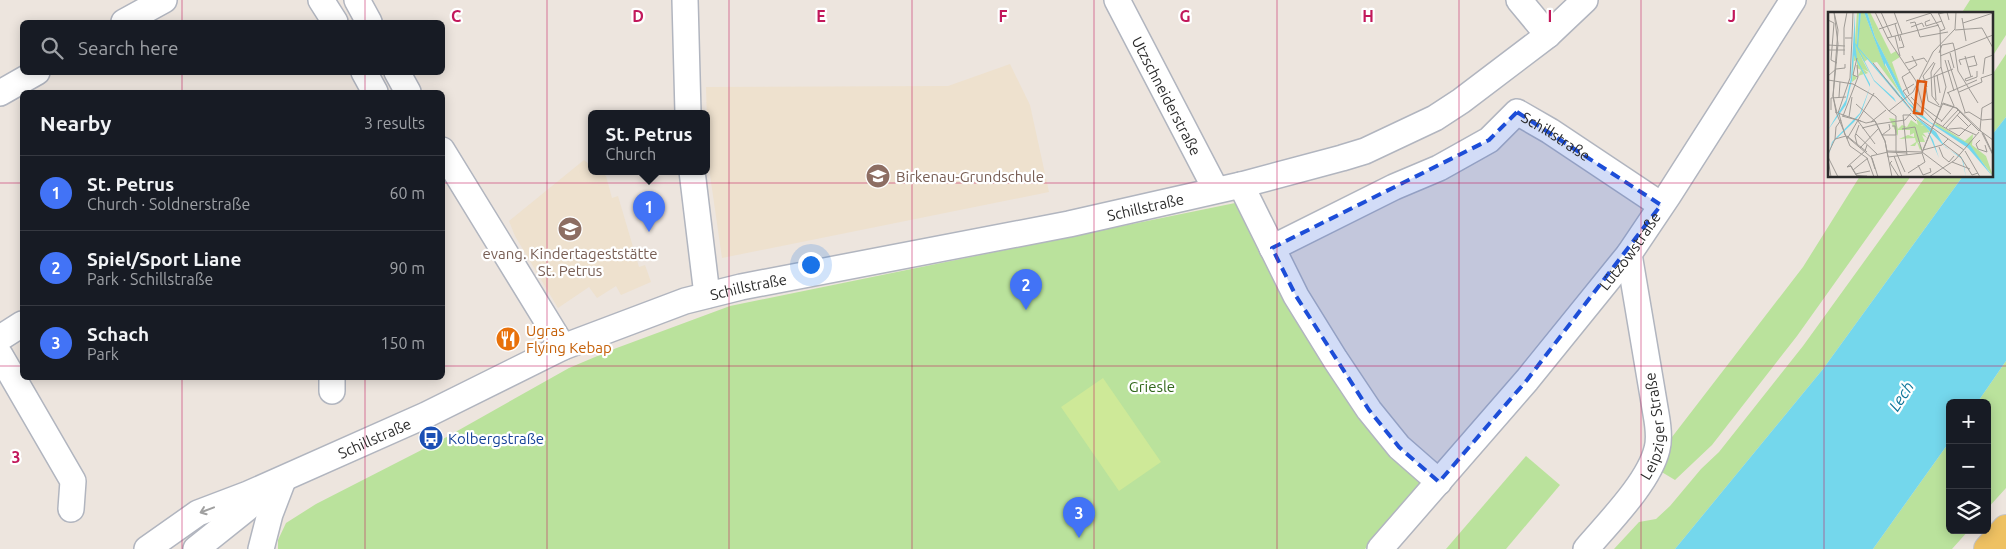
<!DOCTYPE html>
<html lang="en">
<head>
<meta charset="utf-8">
<style>
	body { margin:0; font-family:Ubuntu,sans-serif; background:#242831; color:#f1f3f6 }
	.controls { position:absolute; right:15px; bottom:15px; display:grid; overflow:hidden; border-radius:8px; box-shadow:0 2px 12px #0003 }
	.controls button { width:45px; height:45px; display:grid; place-items:center; padding:0; border:0; border-bottom:1px solid #363941; background:#171b24; color:#f1f3f6; font:25px sans-serif }
	.you { position:absolute; left:810px; top:264px; width:18px; height:18px; margin:-12px; border:4px solid #fff; border-radius:50%; background:#1a73e8; box-shadow:0 0 0 8px #1a73e833 }
	.badge { display:grid; place-items:center; width:32px; height:32px; border-radius:50%; background:#4273f6; color:#fff; font-size:16px; font-weight:700 }
	.pin { position:absolute; translate:-50% -41px; filter:drop-shadow(0 1px 2px #0008) }
	.pin::after { content:''; position:absolute; top:26px; width:18px; height:15px; background:inherit; clip-path:polygon(0 0,100% 0,50% 100%) }
	.popup { position:absolute; left:588px; top:110px; width:122px; height:65px; box-sizing:border-box; display:grid; place-content:center; border-radius:8px; background:#171b24; filter:drop-shadow(0 1px 4px #0005); font-size:16px; white-space:nowrap; color:#9ea1a6 }
	.popup b { font-size:19px; color:#f1f3f6 }
	.popup::after { content:''; position:absolute; left:50%; top:100%; margin-left:-10px; border:10px solid transparent; border-top-color:#171b24 }
	.list { margin:0; padding:0; list-style:none }
	h2 { display:flex; justify-content:space-between; align-items:center; height:65px; margin:0; padding:0 20px; font-size:21px }
	h2 small { font-size:16px; font-weight:400; color:#9ea1a6 }
	.list li { display:grid; grid-template-columns:32px 1fr auto; gap:15px; align-items:center; box-sizing:border-box; height:75px; padding:0 20px; border-top:1px solid #363941 }
	.list b { display:block; font-size:19px; white-space:nowrap }
	.list p { margin:0; font-size:16px; white-space:nowrap; color:#9ea1a6 }
	.list em { font-size:16px; font-style:normal; color:#9ea1a6 }
	.icon { flex:none; width:28px; height:28px; fill:none; stroke:currentColor; stroke-width:2; stroke-linecap:round; stroke-linejoin:round }
	.map { position:relative; flex:none; width:2006px; height:549px; overflow:hidden }
	.search { position:absolute; background:#171b24; box-shadow:0 2px 12px #0003; left:20px; top:20px; width:425px; height:55px; display:flex; align-items:center; gap:12px; box-sizing:border-box; padding:0 18px; border-radius:8px; color:#9ea1a6; font-size:19px }
	.panel { position:absolute; background:#171b24; box-shadow:0 2px 12px #0003; left:20px; top:90px; width:425px; height:290px; border-radius:8px }
	.map>svg:first-child { display:block }
</style>
</head>
<body>
<div class="map">
<svg width="2006" height="549" viewBox="0 0 2006 549">
	<rect width="100%" height="100%" fill="#ede5de"/>
	<g fill="#eee1ce">
		<polygon points="1010,64 1030,105 1049,192 722,258 708,161 706,87 948,86"/>
		<polygon points="584,160 591,166 592,171 599,171 606,176 612,198 618,196 639,267 645,265 651,282 621,295 616,286 597,298 589,287 558,308 515,236 509,221"/>
	</g>
	<g fill="#bae29c">
		<polygon points="1970,0 2006,0 2006,35 1992,57 1992,14 1961,14"/>
		<polygon points="2006,54 2006,117 1992,135 1992,75"/>
		<polygon points="1860,176 1911,176 1797,336 1712,445 1675,480 1660,471 1672,437 1803,267"/>
		<polygon points="1926,176 1963,176 1823,369 1675,549 1614,549 1639,522 1656,519 1670,506 1701,469 1719,452 1803,346"/>
		<polygon points="1240,202 1422,479 1418,490 1365,549 278,549 278,540 286,523 316,504 443,439 569,368 614,349 730,306"/>
		<polygon points="2006,361 2006,488 1987,509 1987,403 1977,403"/>
		<polygon points="1950,441 1950,530 1969,530 1952,549 1873,549"/>
		<polygon points="1526,456 1560,485 1506,549 1446,549"/>
	</g>
	<polygon fill="#cee998" points="1103,378 1161,462 1119,491 1061,407"/>
	<polygon fill="#74d7ec" points="2006,117 2006,361 1977,403 1950,403 1950,441 1873,549 1675,549 1823,369 1963,176 1992,176 1992,135"/>
	<g fill="none" stroke-linecap="round" stroke-linejoin="round">
		<defs>
			<g id="minor">
				<polyline points="321,0 335,22"/>
				<polyline points="357,0 369,22"/>
				<polyline points="685,0 688,113"/>
				<path id="s1" d="M1117 0 1216 190"/>
				<polyline points="1519,0 1548,35"/>
				<polyline points="124,22 164,0"/>
				<polyline points="364,72 375,92"/>
				<polyline points="397,72 408,92"/>
				<polyline points="0,93 37,72"/>
				<polyline points="442,150 563,347"/>
				<polyline points="692,171 707,295"/>
				<polyline points="1241,185 1296,296 1335,359 1369,410 1399,447 1439,482"/>
				<path id="s2" d="M1272 248 1394 187 1439 168 1489 140 1517 112 1550 131 1661 205"/>
				<polyline points="0,338 22,324"/>
				<polyline points="0,355 73,481 71,509"/>
				<polyline points="332,378 332,391"/>
				<path id="s3" d="M147 549 198 513 248 494 426 415 563 347 685 301 741 287 1069 224 1241 185 1342 158 1365 151 1435 118 1461 101 1548 35 1585 0"/>
				<polyline points="196,549 261,497"/>
				<polyline points="261,549 270,514 283,480"/>
				<path id="s4" d="M1380 549 1527 380 1629 254 1668 196 1793 0"/>
				<path id="s5" d="M1586 549C1609 522 1649 482 1657 449 1660 438 1658 425 1656 414L1629 254"/>
			</g>
			<polyline id="major" points="1988,549 2006,529"/>
		</defs>
		<use href="#minor" stroke="#b1b5bf" stroke-width="28"/>
		<use href="#major" stroke="#c4c4c4" stroke-width="30"/>
		<use href="#minor" stroke="#fff" stroke-width="25"/>
		<use href="#major" stroke="#eec162" stroke-width="28"/>
	</g>
	<defs><path id="oneway-shaft" d="M-6 0H5M1.5-3L5.5 0L1.5 3" fill="none" stroke-width="1.6" stroke-linecap="round" stroke-linejoin="round" transform="scale(1.25)"/></defs>
	<use stroke="#a0a0a0" href="#oneway-shaft" transform="translate(207 510) rotate(159)"/>
	<path fill="#1d4ed8" fill-opacity="0.2" stroke="#1d4ed8" stroke-width="4" stroke-dasharray="10 6" stroke-linejoin="round" d="M1517 112 1661 205 1527 380 1439 482 1399 447 1369 410 1296 296 1272 248 1489 140Z"/>
	<path fill="none" stroke="#c2185b" stroke-width="1" stroke-opacity="0.55" d="M182 0V22M365 0V22M547 0V549M729 0V549M912 0V549M1094 0V549M1277 0V549M1459 0V549M1641 0V549M1824 0V549M182 72V92M365 72V92M0 183H22M442 183H2006M0 366H22M442 366H2006M182 378V549M365 378V549"/>
	<defs>
		<symbol id="school-disc" viewBox="-11 -11 22 22"><circle r="9.5" fill="#8d6e63" stroke="#fff"/><path d="M0-5L7-2L0 1L-7-2ZM-4 1L0 2.5L4 1V4Q0 6-4 4Z" fill="#fff"/></symbol>
		<symbol id="restaurant-disc" viewBox="-11 -11 22 22"><circle r="9.5" fill="#e8710a" stroke="#fff"/><path d="M-5-6h1v4h1v-4h1v4h1v-4h1v5L-1.5 .5V6h-2V.5L-5-1ZM5-6V6H3V1.5H1.5Q1.5-4 5-6Z" fill="#fff"/></symbol>
		<symbol id="bus-disc" viewBox="-11 -11 22 22"><circle r="9.5" fill="#1a4fb4" stroke="#fff"/><path d="M-5-6H5V4H4V6H2V4H-2V6H-4V4H-5ZM-3.5-4V0h7V-4ZM-3.5 1.2v1.5H-2V1.2ZM2 1.2v1.5H3.5V1.2Z" fill="#fff"/></symbol>
	</defs>
	<g fill-rule="evenodd">
		<use href="#school-disc" x="864" y="162" width="28" height="28"/>
		<use href="#school-disc" x="556" y="215" width="28" height="28"/>
		<use href="#restaurant-disc" x="494" y="325" width="28" height="28"/>
		<use href="#bus-disc" x="417" y="424" width="28" height="28"/>
	</g>
	<g text-anchor="middle" dominant-baseline="central" stroke-width="4.5" stroke-linejoin="round" paint-order="stroke">
		<g font-size="15" fill="#2b2b2b" stroke="#fff">
			<text stroke="none"><textPath href="#s1" startOffset="108">Utzschneiderstraße</textPath></text>
			<text stroke="none"><textPath href="#s2" startOffset="328">Schillstraße</textPath></text>
			<text stroke="none"><textPath href="#s3" startOffset="1064">Schillstraße</textPath></text>
			<text stroke="none"><textPath href="#s4" startOffset="389">Lützowstraße</textPath></text>
			<text stroke="none"><textPath href="#s3" startOffset="659">Schillstraße</textPath></text>
			<text stroke="none"><textPath href="#s5" startOffset="146">Leipziger Straße</textPath></text>
			<text stroke="none"><textPath href="#s3" startOffset="254">Schillstraße</textPath></text>
		</g>
		<g font-size="15" fill="#785e54" stroke="#fff" text-anchor="start">
			<text x="896" y="176">Birkenau-Grundschule</text>
			<text x="570" y="253" text-anchor="middle">evang. Kindertageststätte<tspan x="570" dy="17">St. Petrus</tspan></text>
		</g>
		<g font-size="15" fill="#c56008" stroke="#fff" text-anchor="start">
			<text x="526" y="330">Ugras<tspan x="526" dy="17">Flying Kebap</tspan></text>
		</g>
		<g font-size="15" fill="#32681c" stroke="#fff">
			<text x="1152" y="386">Griesle</text>
		</g>
		<g font-size="15" fill="#164399" stroke="#fff" text-anchor="start">
			<text x="448" y="438">Kolbergstraße</text>
		</g>
		<g font-size="16" font-style="italic" fill="#10779b" stroke="#fff">
			<text transform="translate(1901 396) rotate(-57)">Lech</text>
		</g>
	</g>
	<g transform="translate(1828 12)">
		<rect width="165" height="165" fill="#ede5de"/>
		<path d="M29 0H31L29 35 33 0H36L55 49 74 84 49 50 44 51 33 38 40 47 36 50 31 40 35 49 41 60 35 57 40 61 37 62 33 55 36 62 30 64 33 58 29 56V48L26 49 25 62 29 66 24 70ZM39 0H42L63 42 68 39 72 45 64 50 75 81 47 25ZM61 106 67 107 70 117 74 113 79 115 83 108 90 113 88 107 96 112 92 114 96 113 102 120 95 121 99 126 94 123 97 130H90L94 136 92 138 89 130 87 134H82L88 130 87 126 71 127 80 123 86 125V121L82 123V118H70V124ZM108 111 137 129 145 122 144 133 158 144 165 164 141 133 107 113Z" fill="#bae29c"/>
		<path d="M27 0V31L29 33 31 0H33L30 35 68 78 87 104 108 120 117 135 133 145 135 148 138 165 134 147 115 133 92 109 99 118 105 128 111 146 99 118 30 36 46 68 66 86 68 90 46 69 27 32 29 47 42 72V75L37 90 33 101 26 110 5 130 0 145 4 130 32 101 42 75 26 43 24 68 18 93 0 118 18 88 23 66ZM36 0H39L47 25 80 90 102 110 142 133 165 165 140 136 90 103 74 84 57 51V55Z" fill="#74d7ec"/>
		<path fill="none" stroke="#9f9b96" stroke-width="1" d="M6 0 10 18 5 84 8 100 22 134 39 146 46 165M6 0 10 32 5 84 9 101M47 0 60 27 88 69 95 95 114 109M53 0 64 25M66 0 74 22M102 0 112 17 113 55 118 75 112 97M110 0 117 17 112 19M110 2 119 0 121 8M134 6 138 29M0 8 6 11 3 48 9 51M102 8 97 10 98 14 114 9M78 9 103 1M82 11 87 10 92 25 120 20M135 11 165 1M67 12 72 29M83 15 94 11 96 15M51 17 69 11M127 18 154 16 165 36M67 24 72 44M24 26 25 0M59 26 111 13M0 33 17 34M71 36 76 35 72 23M0 38H17M127 39 130 59 150 91M111 41 114 33 125 31 127 39M122 41 126 56M16 43V16L19 0M112 44 165 23M137 44 143 65M29 46 25 63 30 65M117 48 126 79M120 48 137 100M45 51 72 85M77 51 96 46 99 50M107 51 103 60 104 84 111 93M133 53 131 48 147 44M140 55 149 53 146 44M81 58 89 53 84 44M155 62 157 46 165 43M109 63 112 81M0 64 8 57 17 56V52M145 64 137 67 138 69 149 65V59M0 68 25 72 48 85 61 99 85 80 105 40 127 17 128 0M154 70 153 66 165 62M90 71 125 57M86 72 75 79 87 95M99 75 95 64 106 50M98 76 100 89 112 95M120 80 126 94M131 80 154 70M119 81 149 68M81 82 74 65 82 60M11 85 12 70M73 85 89 105 136 138M83 85 107 110 131 124 143 112M108 88 106 63 113 55M28 92 47 109M115 92 128 96 151 119M3 98V86L18 85M61 99 68 104V140L77 160M7 100 38 111 47 109M10 101 22 66 24 26H17M136 101 141 100 154 108 165 107M11 102 17 123 44 146 50 165H45M129 103 141 115M14 104 33 109M15 104 30 65 29 53M21 105 24 85M30 109 47 132M47 109 57 129 60 145 94 141M47 109 57 129 64 165M43 110 58 98M113 110 126 94M50 112 77 108 83 101M115 114 130 98M34 116 50 112M118 116 132 100M74 117 87 115 94 139M121 117 133 116 148 123M151 118 165 128M152 118 154 96 165 90M154 121 165 143M28 122 49 142M54 123H68L67 114H64M54 123 62 117 61 112M19 124 39 140M7 127 8 115 13 108M19 127 46 81M152 128 148 132 150 137 159 140 157 133M29 132 27 124 31 113M116 132 132 144M111 135 115 145 121 150 126 144M32 136 51 116M95 138 114 133 120 127M59 139 94 140 115 91 129 96 155 121 165 142M137 139 152 165M94 140 123 162M94 141 112 97M0 142 7 127 18 124M79 143 75 103H82L88 109M66 144 74 165M132 144 144 163 150 161M0 145 10 165M0 147 3 165M64 149 62 151 71 165M124 150 142 157M22 153 28 163 40 165M90 153 95 163 103 160 102 156M19 155 37 139 39 133M19 155 23 154 29 164H39M47 157 43 144 60 140 79 141M25 158 40 146M80 161 97 150 94 141M27 162 42 159M101 165 127 148 151 120"/>
		<path fill="#df570e" fill-opacity="0.15" stroke="#df570e" stroke-width="2.5" d="M90 69 98 70 94 102 86 101Z"/>
		<rect width="165" height="165" fill="none" stroke="#2b2b2b" stroke-width="2.5"/>
	</g>
	<g font-size="16" text-anchor="middle" font-weight="bold" fill="#c2185b" stroke="#fff" stroke-width="4.5" stroke-linejoin="round" paint-order="stroke">
		<text x="456" y="22">C</text>
		<text x="638" y="22">D</text>
		<text x="821" y="22">E</text>
		<text x="1003" y="22">F</text>
		<text x="1185" y="22">G</text>
		<text x="1368" y="22">H</text>
		<text x="1550" y="22">I</text>
		<text x="1732" y="22">J</text>
		<text x="16" y="463">3</text>
	</g>
</svg>
<div class="controls">
<button>+</button>
<button>−</button>
<button><svg class="icon" aria-label="layers" viewBox="0 0 24 24"><path d="M12 4l9 5-9 5-9-5zM3 14l9 5 9-5"/></svg></button>
</div>
<div class="you"></div>
<div class="pin badge" style="left:649px;top:232px">1</div>
<div class="popup"><b>St. Petrus</b>Church</div>
<div class="pin badge" style="left:1026px;top:310px">2</div>
<div class="pin badge" style="left:1079px;top:538px">3</div>
<div class="search"><svg class="icon" aria-label="search" viewBox="0 0 24 24"><circle cx="10" cy="10" r="6"/><path d="M15 15l6 6"/></svg>Search here</div>
<section class="panel">
<h2>Nearby<small>3 results</small></h2>
<ul class="list">
<li><span class="badge">1</span><div><b>St. Petrus</b><p>Church · Soldnerstraße</p></div><em>60 m</em></li>
<li><span class="badge">2</span><div><b>Spiel/Sport Liane</b><p>Park · Schillstraße</p></div><em>90 m</em></li>
<li><span class="badge">3</span><div><b>Schach</b><p>Park</p></div><em>150 m</em></li>
</ul>
</section>
</div>
</body>
</html>
